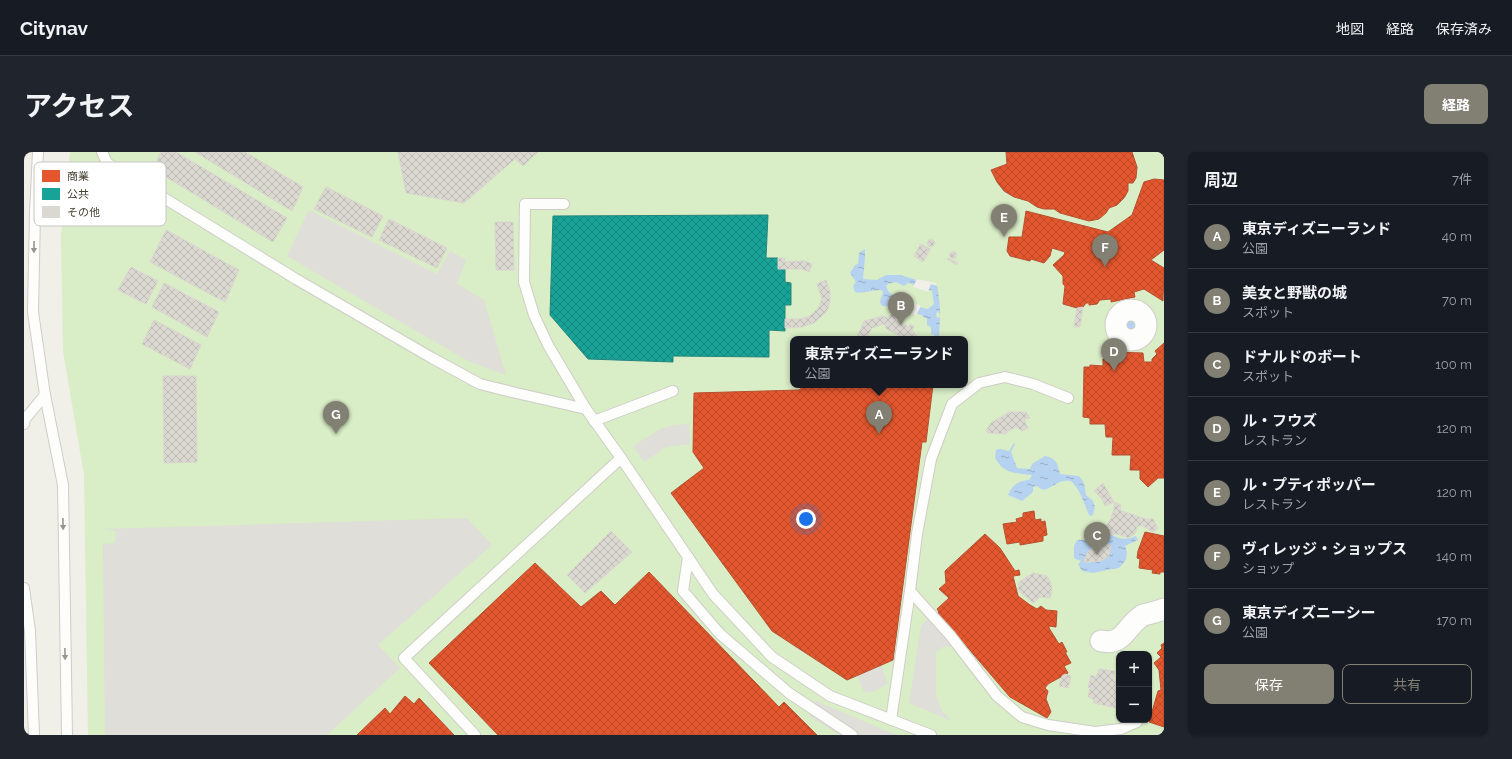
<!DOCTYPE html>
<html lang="ja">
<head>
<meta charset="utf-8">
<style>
	body { margin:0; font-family:Raleway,"Noto Sans JP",sans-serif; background:#20242c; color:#f1f3f6 }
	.controls { position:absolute; right:12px; bottom:12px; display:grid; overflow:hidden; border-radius:8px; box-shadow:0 1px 3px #0004 }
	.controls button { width:36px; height:36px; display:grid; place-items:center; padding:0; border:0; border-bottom:1px solid #363941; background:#171b24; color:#f1f3f6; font:20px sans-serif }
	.you { position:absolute; left:782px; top:367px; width:14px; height:14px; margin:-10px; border:3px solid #fff; border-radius:50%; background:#1a73e8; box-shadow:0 0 0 6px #1a73e833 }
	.badge { display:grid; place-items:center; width:26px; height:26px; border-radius:50%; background:#827f73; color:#fff; font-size:13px; font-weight:700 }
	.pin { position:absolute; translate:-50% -33px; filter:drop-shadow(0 1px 2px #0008) }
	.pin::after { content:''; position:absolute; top:21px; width:14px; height:12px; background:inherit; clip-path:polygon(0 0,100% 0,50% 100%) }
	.popup { position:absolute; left:766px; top:184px; width:178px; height:52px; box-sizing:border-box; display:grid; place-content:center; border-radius:8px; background:#171b24; filter:drop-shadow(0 1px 3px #0005); font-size:13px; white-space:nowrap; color:#9ea1a6 }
	.popup b { font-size:15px; color:#f1f3f6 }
	.popup::after { content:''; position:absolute; left:50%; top:100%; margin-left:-8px; border:8px solid transparent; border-top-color:#171b24 }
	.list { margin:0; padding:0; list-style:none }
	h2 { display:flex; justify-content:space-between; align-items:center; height:52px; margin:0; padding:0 16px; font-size:17px }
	h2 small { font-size:13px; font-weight:400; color:#9ea1a6 }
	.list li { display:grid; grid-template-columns:26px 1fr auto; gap:12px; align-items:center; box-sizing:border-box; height:64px; padding:0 16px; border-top:1px solid #363941 }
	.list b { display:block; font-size:15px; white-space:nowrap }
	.list p { margin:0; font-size:13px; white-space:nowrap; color:#9ea1a6 }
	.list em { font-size:13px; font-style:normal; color:#9ea1a6 }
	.actions { display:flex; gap:8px; padding:12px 16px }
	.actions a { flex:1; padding:9px 0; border:1px solid #827f73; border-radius:8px; text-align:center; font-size:14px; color:#827f73 }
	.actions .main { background:#827f73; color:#fff }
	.map { position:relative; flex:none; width:1140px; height:583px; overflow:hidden; border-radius:8px }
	header { display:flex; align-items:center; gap:24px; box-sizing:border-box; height:56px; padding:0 20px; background:#171b24; border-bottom:1px solid #363941 }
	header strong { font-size:19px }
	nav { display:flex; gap:22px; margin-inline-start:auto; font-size:14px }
	.intro { display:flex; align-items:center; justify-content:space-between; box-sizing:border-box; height:96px; padding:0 24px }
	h1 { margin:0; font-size:28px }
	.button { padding:10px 18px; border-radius:8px; background:#827f73; color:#fff; font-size:14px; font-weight:700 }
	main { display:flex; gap:24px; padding:0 24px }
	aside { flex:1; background:#171b24; border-radius:8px; box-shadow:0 1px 3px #0004 }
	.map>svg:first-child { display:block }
</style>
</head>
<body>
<header>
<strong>Citynav</strong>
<nav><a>地図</a><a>経路</a><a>保存済み</a></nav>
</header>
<div class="intro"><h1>アクセス</h1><a class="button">経路</a></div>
<main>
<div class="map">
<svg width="1140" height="583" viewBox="0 0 1140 583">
	<defs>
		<pattern id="water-ripples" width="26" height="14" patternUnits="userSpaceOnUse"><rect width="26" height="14" fill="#b6d2f1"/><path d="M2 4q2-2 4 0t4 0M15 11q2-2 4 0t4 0" fill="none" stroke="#96acc4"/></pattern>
		<pattern id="shops-cross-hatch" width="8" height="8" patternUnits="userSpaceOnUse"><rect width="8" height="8" fill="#e4572e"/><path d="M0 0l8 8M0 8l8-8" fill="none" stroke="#bb4a28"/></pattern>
		<pattern id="public-cross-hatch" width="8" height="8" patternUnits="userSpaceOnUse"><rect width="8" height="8" fill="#17a398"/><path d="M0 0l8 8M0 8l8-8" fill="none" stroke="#17867d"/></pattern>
		<pattern id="building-cross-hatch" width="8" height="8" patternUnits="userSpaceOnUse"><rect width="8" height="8" fill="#dad8d1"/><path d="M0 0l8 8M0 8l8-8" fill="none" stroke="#bcbbb4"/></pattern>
	</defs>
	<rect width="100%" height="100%" fill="#f0efe8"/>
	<path fill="#d9edc6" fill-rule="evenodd" d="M46 0H1140V583H64L60 323 39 199 37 85ZM769 187H941V233H769ZM1095 502H1125V568H1095Z"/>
	<g fill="#dfded8">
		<polygon points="285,58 413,122 426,99 442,108 433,132 460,148 482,223 444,209 263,104"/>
		<polygon points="665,272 666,292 642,295 620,310 609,294 638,276 652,273"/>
		<polygon points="443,366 468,393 354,493 376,516 303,583 81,583 79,392 91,391 92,379 79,377"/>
		<polygon points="905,466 931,495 920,494 912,500 912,544 918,559 928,569 885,551 897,474"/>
		<polygon points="857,513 864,532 848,540 840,540 833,523"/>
		<polygon points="792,549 865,580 874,583 816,583 785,564"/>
	</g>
	<g fill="url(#water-ripples)" fill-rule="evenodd">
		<path d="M841 97V105L839 127 853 128 862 123H876L913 134C914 137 917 160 916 163L914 159 912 162 913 166 916 165 915 187H912L910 183 907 182V175L903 173V167L897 163 876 155 858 154 856 150 859 140 857 138C849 138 836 142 831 140L829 134 832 130 826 121 831 113 834 112 835 101ZM872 130 880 134 884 131 908 139 910 152 904 157C897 156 869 146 865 140 864 139 863 136 862 134L864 132Z"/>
		<polygon points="1106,168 1111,170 1112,174 1110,178 1106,179 1103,178 1102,171"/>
		<path d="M990 291 991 292 987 300 993 316 1006 317 1008 312 1021 304C1033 306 1034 313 1036 322L1055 324 1060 331 1062 343 1069 349 1071 355 1069 363 1066 364 1065 363C1060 351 1056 337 1047 329 1034 327 1031 335 1019 338L1013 334 1009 335V340L998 349 984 343C989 332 994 329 1005 328L1008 323C990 320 981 323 971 306L972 298 976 297 985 299Z"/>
		<path d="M1083 380C1093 387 1101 389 1112 384L1114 388 1101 394 1103 400 1102 408 1096 415 1091 417H1087L1069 421 1058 419 1054 412 1057 409 1050 406V394L1053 388C1057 387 1061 389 1065 387L1064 384C1071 383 1076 381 1083 380ZM1082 392 1087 394C1086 408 1073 411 1060 410 1063 398 1070 394 1082 392Z"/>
	</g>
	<g fill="#f0efe8">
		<polygon points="893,127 912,131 913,132 911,133 907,132 904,140 889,135"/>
		<polygon points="882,147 897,154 892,163 873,157 874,155 878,155"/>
	</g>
	<g fill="url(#shops-cross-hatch)" stroke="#b55130">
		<polygon points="982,0 1108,0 1113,15 1112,26 1109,31 1104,31 1104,39 1100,46 1093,53 1085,56 1082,61 1075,67 1065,69 1036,61 1030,57 1020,57 1013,55 1004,49 990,45 980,39 973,30 967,18 983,12"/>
		<polygon points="1130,27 1140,28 1140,98 1127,108 1140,116 1139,149 1120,137 1110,140 1111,145 1087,150 1087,147 1076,148 1073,152 1065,153 1065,151 1062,151 1059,155 1053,156 1039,152 1041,134 1039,132 1039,124 1029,113 1040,103 1041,100 1028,96 1026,104 1020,111 1007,107 1006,109 986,104 983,99 985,85 998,85 1002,59 1084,80 1108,63 1120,30"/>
		<polygon points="1140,191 1140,326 1134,326 1124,335 1116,327 1116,318 1106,318 1107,303 1088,303 1089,285 1082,285 1081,272 1066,272 1066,266 1059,265 1060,215 1066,215 1066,213 1079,214 1079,207 1090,207 1090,200 1119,201 1120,210 1128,210 1128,207 1133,202 1131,199"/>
		<polygon points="782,233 909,233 902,290 898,290 869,508 823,528 748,479 647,341 680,316 669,300 670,241 775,238"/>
		<polygon points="1010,359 1011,368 1017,367 1017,370 1021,369 1023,383 1019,384 1019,389 996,393 996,390 983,392 979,372 993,370 992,367 999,365 999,361"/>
		<polygon points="1121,380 1140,384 1140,420 1136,420 1136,422 1128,421 1129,418 1115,416 1116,407 1113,406 1114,399"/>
		<polygon points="961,382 976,396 991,419 995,418 996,423 989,424 994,444 1006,453 1013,457 1017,454 1022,458 1033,459 1032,475 1025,474 1025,476 1035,492 1038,490 1043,500 1041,500 1047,511 1040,514 1044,521 1024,532 1021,536 1024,539 1022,547 1027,560 1023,566 986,545 914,461 915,460 913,457 925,446 915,437 922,431 921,419"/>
		<polygon points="511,411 557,455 577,439 591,453 625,420 755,555 760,550 793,583 474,583 405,511"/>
		<polygon points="1140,491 1140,575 1125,570 1134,539 1137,538 1135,518 1130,511 1137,505 1133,501 1138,496 1137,493"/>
		<polygon points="381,544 390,552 395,546 430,583 333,583 361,556 366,562"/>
	</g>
	<polygon fill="url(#public-cross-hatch)" stroke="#25867a" points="744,63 742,106 754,106 754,117 761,117 761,130 767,131 767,153 761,153 761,179 745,178 745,205 649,204 649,210 564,207 526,163 529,64"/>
	<g fill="url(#building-cross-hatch)" stroke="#d9d6ce">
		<polygon points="137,0 152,0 263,66 249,90 129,17"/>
		<polygon points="171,0 221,0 279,35 268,59"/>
		<polygon points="374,0 514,0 499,14 491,7 440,51 382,41"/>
		<polygon points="302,35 359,64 348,85 290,57"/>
		<polygon points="365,67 423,96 413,116 355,88"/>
		<polygon points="471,70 489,70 490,118 472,118"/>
		<polygon points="142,78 215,118 201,150 126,110"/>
		<circle cx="907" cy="91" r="3.5"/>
		<polygon points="896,92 907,97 906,98 895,93"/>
		<polygon points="896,93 906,98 899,110 890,104"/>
		<circle cx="929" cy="103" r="3.5"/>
		<polygon points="754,106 761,106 760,110 779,109 784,110 788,112 785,120 778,117 754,117"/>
		<polygon points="924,106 934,111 933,113 923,107"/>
		<polygon points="107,115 134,129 122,152 94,138"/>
		<polygon points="802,128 806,139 806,149 804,157 799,163 790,171 778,175 761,176 761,167 776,167 786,164 794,156 798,147 793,132"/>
		<polygon points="140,131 195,160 183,185 128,155"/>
		<polygon points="1059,155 1056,175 1050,174 1053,156"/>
		<polygon points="868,161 873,164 871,168 885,175 886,172 890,174 888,178 892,183 894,187 887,187 883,185 881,187 861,176 862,173 859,172 848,176 842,187 832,187 840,169 859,164 864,166"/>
		<polygon points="130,168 177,193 166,217 118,192"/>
		<polygon points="139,224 172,224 173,310 140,311"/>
		<polygon points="985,260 1002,260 1006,266 1000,267 1004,276 998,279 992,275 984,279 982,282 964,281 962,279 967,271"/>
		<polygon points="1079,331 1090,350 1081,354 1078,347 1070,339"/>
		<polygon points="1090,350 1097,353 1096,358 1121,367 1129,367 1134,376 1129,380 1117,373 1113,375 1112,380 1105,386 1093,382 1086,382 1083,380 1082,375 1087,366 1090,357"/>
		<polygon points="587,379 608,400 561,441 543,423"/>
		<polygon points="1083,392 1087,394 1086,400 1084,405 1077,409 1060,410 1063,401 1067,397 1072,394"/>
		<polygon points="1009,421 1023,424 1027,431 1028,438 1026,446 1016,445 1009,451 994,438 995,430"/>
		<polygon points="1075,517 1091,519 1089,528 1092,528 1091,532 1095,533 1095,545 1092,556 1070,551 1069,547 1064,545 1066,536 1064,535 1067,523 1072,525"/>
		<polygon points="1041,522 1047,524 1044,536 1035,534 1038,524"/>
	</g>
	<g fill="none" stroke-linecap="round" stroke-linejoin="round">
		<defs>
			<g id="lane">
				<polyline points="14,0 11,61 9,160 21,243 39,333 43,583"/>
				<polyline points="78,0 83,11 272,127 408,206 456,232 488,240 562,257"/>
				<polyline points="540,52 501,52 500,130 510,163 524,193 562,257 597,306 689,442 748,505 806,544 907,583"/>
				<polyline points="570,269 649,239"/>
				<polyline points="0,272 1,267 21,243"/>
				<polyline points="664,405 659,439 696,482 765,541 828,583"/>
				<polyline points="0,436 6,479 10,583"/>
				<polyline points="886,439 926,483 973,544 998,565 1024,573 1071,580 1097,577 1113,570 1114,568"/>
				<polyline points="867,568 886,439 893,382 907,307 928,252 955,231 981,225 1009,232 1044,246"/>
				<polyline points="451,583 380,506 597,306"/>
			</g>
			<g id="street">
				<circle cx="1107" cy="173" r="15"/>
				<path d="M1077 489C1099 493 1100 478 1114 467 1115 466 1118 463 1119 463 1127 461 1133 460 1140 457"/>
			</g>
		</defs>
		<use href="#lane" stroke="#cecdc6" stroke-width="12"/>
		<use href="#street" stroke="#cecdc6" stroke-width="23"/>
		<use href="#lane" stroke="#fdfdfc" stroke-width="10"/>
		<use href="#street" stroke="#fdfdfc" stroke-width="21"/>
	</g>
	<defs><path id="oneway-solid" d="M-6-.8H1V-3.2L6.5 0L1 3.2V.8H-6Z"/></defs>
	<g fill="#99968e">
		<use href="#oneway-solid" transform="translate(10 95) rotate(91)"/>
		<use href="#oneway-solid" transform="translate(39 372) rotate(89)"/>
		<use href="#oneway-solid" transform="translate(41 502) rotate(89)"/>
	</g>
	<rect x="10" y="10" width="132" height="64" rx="6" fill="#fff" stroke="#c8c6c2" stroke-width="1"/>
	<rect x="18" y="18" width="18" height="12" fill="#e4572e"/>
	<rect x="18" y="36" width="18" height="12" fill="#17a398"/>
	<rect x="18" y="54" width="18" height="12" fill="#dad8d1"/>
	<g font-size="11" fill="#474234">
		<text x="43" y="28">商業</text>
		<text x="43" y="46">公共</text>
		<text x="43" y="64">その他</text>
	</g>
</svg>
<div class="controls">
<button>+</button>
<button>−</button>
</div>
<div class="you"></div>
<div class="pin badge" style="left:855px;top:282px">A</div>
<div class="popup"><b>東京ディズニーランド</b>公園</div>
<div class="pin badge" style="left:877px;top:173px">B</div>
<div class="pin badge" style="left:1073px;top:403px">C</div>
<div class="pin badge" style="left:1090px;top:219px">D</div>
<div class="pin badge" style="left:980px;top:85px">E</div>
<div class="pin badge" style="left:1081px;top:115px">F</div>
<div class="pin badge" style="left:312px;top:282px">G</div>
</div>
<aside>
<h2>周辺<small>7件</small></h2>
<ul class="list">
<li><span class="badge">A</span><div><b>東京ディズニーランド</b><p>公園</p></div><em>40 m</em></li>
<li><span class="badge">B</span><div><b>美女と野獣の城</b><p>スポット</p></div><em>70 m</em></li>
<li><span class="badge">C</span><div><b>ドナルドのボート</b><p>スポット</p></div><em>100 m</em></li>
<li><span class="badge">D</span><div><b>ル・フウズ</b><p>レストラン</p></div><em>120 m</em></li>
<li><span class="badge">E</span><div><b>ル・プティポッパー</b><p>レストラン</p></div><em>120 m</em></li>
<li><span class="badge">F</span><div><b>ヴィレッジ・ショップス</b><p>ショップ</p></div><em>140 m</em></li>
<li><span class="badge">G</span><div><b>東京ディズニーシー</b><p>公園</p></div><em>170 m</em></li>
</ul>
<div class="actions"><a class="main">保存</a><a>共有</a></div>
</aside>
</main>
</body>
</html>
